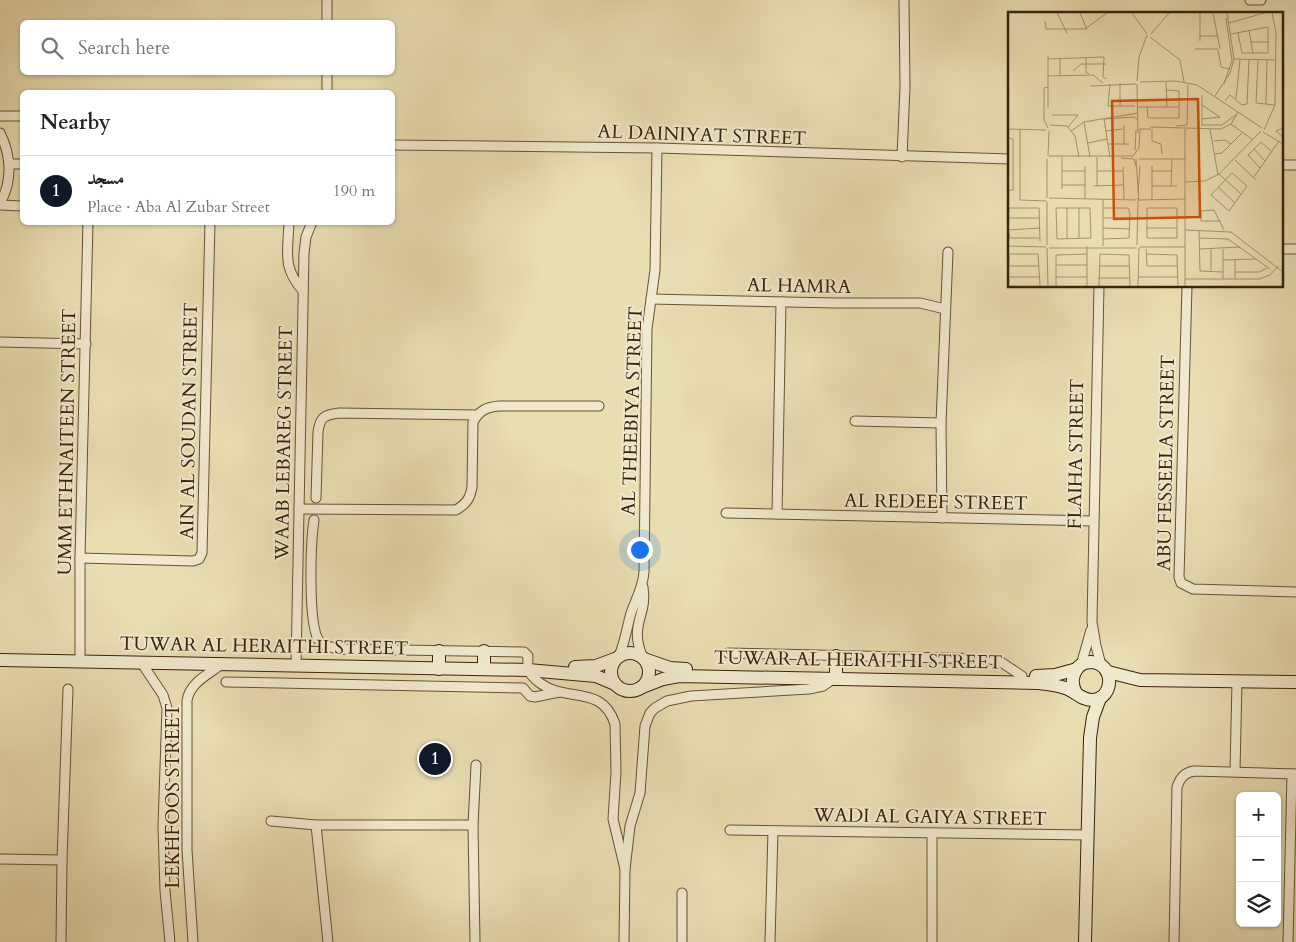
<!DOCTYPE html>
<html lang="en">
<head>
<meta charset="utf-8">
<style>
	body { margin:0; font-family:Cardo,Amiri,serif; background:#f6f6f6; color:#222 }
	.controls { position:absolute; right:15px; bottom:15px; display:grid; overflow:hidden; border-radius:8px; box-shadow:0 1px 4px #0004 }
	.controls button { width:45px; height:45px; display:grid; place-items:center; padding:0; border:0; border-bottom:1px solid #e0e0e0; background:#fff; color:#222; font:25px sans-serif }
	.you { position:absolute; left:639px; top:549px; width:18px; height:18px; margin:-12px; border:4px solid #fff; border-radius:50%; background:#1a73e8; box-shadow:0 0 0 8px #1a73e833 }
	.badge { display:grid; place-items:center; width:32px; height:32px; border-radius:50%; background:#111827; color:#fff; font-size:16px; font-weight:700 }
	.pin { position:absolute; translate:-50% -50%; border:2px solid #fff; box-shadow:0 1px 5px #0006 }
	.list { margin:0; padding:0; list-style:none }
	h2 { display:flex; justify-content:space-between; align-items:center; height:65px; margin:0; padding:0 20px; font-size:21px }
	h2 small { font-size:16px; font-weight:400; color:#767676 }
	.list li { display:grid; grid-template-columns:32px 1fr auto; gap:15px; align-items:center; box-sizing:border-box; height:70px; padding:0 20px; border-top:1px solid #e0e0e0 }
	.list b { display:block; font-size:19px; white-space:nowrap }
	.list p { margin:0; font-size:16px; white-space:nowrap; color:#767676 }
	.list em { font-size:16px; font-style:normal; color:#767676 }
	.icon { flex:none; width:28px; height:28px; fill:none; stroke:currentColor; stroke-width:2; stroke-linecap:round; stroke-linejoin:round }
	.map { position:relative; flex:none; width:1296px; height:942px; overflow:hidden }
	.search { position:absolute; background:#fff; box-shadow:0 1px 4px #0004; left:20px; top:20px; width:375px; height:55px; display:flex; align-items:center; gap:12px; box-sizing:border-box; padding:0 18px; border-radius:8px; color:#767676; font-size:19px }
	.panel { position:absolute; background:#fff; box-shadow:0 1px 4px #0004; left:20px; top:90px; width:375px; height:135px; border-radius:8px }
	.map>svg:first-child { display:block }
</style>
</head>
<body>
<div class="map">
<svg width="1296" height="942" viewBox="0 0 1296 942">
	<rect width="100%" height="100%" fill="#e9ddb2"/>
	<filter id="stains"><feTurbulence type="fractalNoise" baseFrequency=".004" numOctaves="4"/><feColorMatrix values="0 0 0 0 .2 0 0 0 0 .09 0 0 0 0 .02 0 0 0 .5 -.17"/></filter>
	<radialGradient id="worn" r=".72"><stop offset=".6" stop-color="#630" stop-opacity="0"/><stop offset="1" stop-color="#630" stop-opacity=".3"/></radialGradient>
	<g fill="none" stroke-linecap="round" stroke-linejoin="round">
		<defs>
			<g id="street">
				<polyline points="1250,0 1261,0"/>
				<polyline points="327,22 327,0"/>
				<polyline points="327,92 327,72"/>
				<polyline points="0,116 22,116"/>
				<path d="M0 133C11 155 13 181 0 203"/>
				<polyline points="392,145 657,148 1010,159"/>
				<polyline points="902,157 905,87 904,0"/>
				<polyline points="9,164 22,164"/>
				<polyline points="1282,165 1296,165"/>
				<polyline points="0,205 22,206"/>
				<path d="M289 222C288 253 282 267 303 291"/>
				<polyline points="1282,249 1296,249"/>
				<polyline points="1099,286 1092,622 1096,646 1101,665"/>
				<polyline points="1187,286 1179,577 1181,583 1193,589 1296,592"/>
				<polyline points="651,299 836,303 920,303 945,309"/>
				<polyline points="0,342 86,344"/>
				<polyline points="855,421 941,423"/>
				<path d="M316 498 318 432C320 417 324 415 339 413L477 415"/>
				<path d="M299 509 456 510C466 504 470 499 472 487L473 422C479 411 486 407 499 406H599"/>
				<polyline points="726,513 1093,521"/>
				<polyline points="777,514 781,302"/>
				<polyline points="942,518 941,423 948,252"/>
				<path d="M314 520C311 540 307 628 320 642 324 646 331 647 338 649L524 652 528 656C528 661 527 667 529 671 531 676 536 680 540 683 567 703 602 684 615 724L616 772 613 819 625 869"/>
				<polyline points="80,558 193,561 199,559 202,553 210,222"/>
				<polyline points="728,653 990,659 1001,662 1022,676"/>
				<path d="M619 656C625 642 627 627 631 613 636 599 643 587 644 572L647 329 655 270 657 148"/>
				<path d="M643 658C628 624 648 616 643 587"/>
				<polyline points="80,661 80,558 88,222"/>
				<polyline points="141,662 163,695 167,708 163,827 165,891 170,942"/>
				<polyline points="1081,665 1091,630"/>
				<polyline points="296,666 304,253 306,237 312,222"/>
				<polyline points="226,682 523,688 530,696 535,697 559,692"/>
				<polyline points="1235,771 1237,682"/>
				<polyline points="271,821 316,825 473,825"/>
				<polyline points="316,825 328,942"/>
				<polyline points="730,830 1087,835"/>
				<polyline points="0,859 62,860"/>
				<polyline points="61,942 62,860 68,689"/>
				<path d="M193 942 187 850V701C189 683 209 674 222 664"/>
				<polyline points="475,942 473,825 476,765"/>
				<polyline points="624,942 625,869 630,826 640,793 645,726 650,713 655,708 667,701 691,696 809,689 823,686 833,679"/>
				<polyline points="682,942 682,893"/>
				<polyline points="770,942 773,831"/>
				<polyline points="932,942 932,833"/>
				<path d="M1174 942 1177 787C1180 778 1184 773 1194 771L1296 774"/>
				<polyline points="1288,942 1292,774"/>
			</g>
			<g id="secondary">
				<polyline points="439,651 439,669"/>
				<polyline points="484,651 484,669"/>
				<circle cx="630" cy="672" r="19"/>
				<polyline points="644,659 670,668 686,669"/>
				<polyline points="0,660 528,670 596,676 615,684"/>
				<polyline points="575,667 596,666 615,659"/>
				<polyline points="1108,672 1140,680 1296,682"/>
				<polyline points="1036,676 1055,675 1077,669"/>
				<polyline points="836,678 836,656"/>
				<path d="M640 688 663 679 679 676 1038 683C1048 684 1058 685 1068 689 1077 693 1082 700 1092 700 1115 699 1115 663 1091 662 1074 662 1069 681 1076 693"/>
				<polyline points="1085,942 1090,738 1093,717 1100,698"/>
			</g>
		</defs>
		<use href="#street" stroke="#665235" stroke-width="11"/>
		<use href="#secondary" stroke="#3a230b" stroke-width="14"/>
		<use href="#street" stroke="#f1e9cd" stroke-width="9"/>
		<use href="#secondary" stroke="#f1e9cd" stroke-width="12"/>
	</g>
	<g text-anchor="middle" dominant-baseline="central" stroke-width="4" stroke-linejoin="round" paint-order="stroke">
		<g font-size="19" fill="#3a230b" stroke="#f1e9cd">
			<text transform="translate(702 135) rotate(2)">AL DAINIYAT STREET</text>
			<text transform="translate(799 286) rotate(1)">AL HAMRA</text>
			<text transform="translate(632 411) rotate(-88)">AL THEEBIYA STREET</text>
			<text transform="translate(189 421) rotate(-89)">AIN AL SOUDAN STREET</text>
			<text transform="translate(67 442) rotate(-89)">UMM ETHNAITEEN STREET</text>
			<text transform="translate(284 443) rotate(-89)">WAAB LEBAREG STREET</text>
			<text transform="translate(1076 454) rotate(-89)">FLAIHA STREET</text>
			<text transform="translate(1166 463) rotate(-89)">ABU FESSEELA STREET</text>
			<text transform="translate(936 502) rotate(1)">AL REDEEF STREET</text>
			<text transform="translate(264 646) rotate(1)">TUWAR AL HERAITHI STREET</text>
			<text transform="translate(858 660) rotate(1)">TUWAR AL HERAITHI STREET</text>
			<text transform="translate(173 796) rotate(-90)">LEKHFOOS STREET</text>
			<text transform="translate(930 817) rotate(1)">WADI AL GAIYA STREET</text>
		</g>
	</g>
	<g transform="translate(1008 12)">
		<rect width="275" height="275" fill="#e9ddb2"/>
		<path fill="none" stroke="#a3936f" stroke-width="1" d="M49 1 59 21M72 1 79 18M124 1 139 22M192 1V29M205 1 212 37M37 9 38 17H77L99 1M221 11 256 1M241 18 245 42M143 22 161 1M223 22 260 15V41H234L230 21M192 24H209M142 25 172 48 176 70M243 30H261M187 37H210M210 38 213 55 222 57M78 46V60L81 62M40 47 96 45 95 65 98 67M52 47V64M226 47 267 48M250 48 248 91 267 93M65 59 73 52H98M40 64 85 63 95 71M129 69 131 45 139 23M132 70 168 69 189 73 254 116M158 70 159 95M102 72 100 94H127M129 72 130 121M216 72 224 48 218 6M82 74 128 72M40 75 36 76V108L40 116M207 84 222 61 226 47 219 1M228 87 232 48M217 89 222 83 234 93 239 92 241 48M258 92 259 48M194 93 212 105 194 107M112 94V71M130 95H171M139 95 140 106H171V79L159 78M40 96V44M44 103H70L60 115M96 107 102 145M96 107 126 105 130 108M76 110 82 145M223 112 245 128M42 113 59 114 67 124 71 145M194 113H214L229 102M168 114 179 113 180 73M194 114V83M142 115 213 117 223 112 230 100M275 116 268 119 275 125M0 117 38 118M12 117V188L39 189M144 117V129L153 132 154 142M202 117 210 163M256 118 267 93 268 20 264 1M63 119 76 110 130 101M97 119 115 117M255 120 275 132M0 126 5 127V178H0M206 129 217 128 223 132M80 131 99 127M100 132H121M116 132V113M246 137 257 149M127 138 128 118M207 142 214 141 235 120M40 144 41 119M41 144H125L131 136 132 117H143M89 145V174M113 146 126 147 128 154M128 147 131 189 129 186M131 147H177M227 148 248 168M115 155 116 187M252 156 240 143 253 130 263 139M54 159H77M89 159H115M144 159H164M224 161 239 174 221 199 203 183ZM211 162 233 182M246 165 271 129M177 170 197 169 211 162 253 119M54 173H77M85 174 116 173M144 174H169M163 174 164 147M210 175 227 191M54 177V145M130 181 132 154M39 186V147M41 186 128 188M77 187V154M131 188 177 187M144 188V154M48 196H82L83 226 49 227ZM71 196V227M95 196H120L122 201 121 226 95 227M139 196H169V226H139ZM206 198 193 199V209H213M206 198 216 218M0 206 1 196H31L32 229M0 206H31M95 206H121M138 206H169M95 216 121 217M138 216H169M177 218 223 220 275 260M191 218 192 259 215 260M31 226H2L0 218 32 216M191 226 220 227 262 257M59 227V196M39 233V190M129 233 130 189M0 234 38 235M95 234V187M131 235H177M39 236 40 274M41 236H129M138 237 139 254H169M192 237 232 235M203 237V260M138 242 169 243 170 274M215 248 248 247M227 248V267M48 253H79M0 254H31M91 254H121M227 260H251L259 256M0 265H31M48 265H79M130 265H169M90 266H121M177 267H251L262 263 270 254M215 267V237M0 274 1 242H30L32 274M48 274V243L79 242M79 274V234M91 274 92 242 121 243 122 274M130 274 131 236M177 274V117"/>
		<path fill="#ce510c" fill-opacity="0.15" stroke="#ce510c" stroke-width="2.5" d="M190 87 192 205 106 207 104 89Z"/>
		<rect width="275" height="275" fill="none" stroke="#3a230b" stroke-width="2.5"/>
	</g>
	<rect width="100%" height="100%" filter="url(#stains)"/>
	<rect width="100%" height="100%" fill="url(#worn)"/>
</svg>
<div class="controls">
<button>+</button>
<button>−</button>
<button><svg class="icon" aria-label="layers" viewBox="0 0 24 24"><path d="M12 4l9 5-9 5-9-5zM3 14l9 5 9-5"/></svg></button>
</div>
<div class="you"></div>
<div class="pin badge" style="left:435px;top:759px">1</div>
<div class="search"><svg class="icon" aria-label="search" viewBox="0 0 24 24"><circle cx="10" cy="10" r="6"/><path d="M15 15l6 6"/></svg>Search here</div>
<section class="panel">
<h2>Nearby<small></small></h2>
<ul class="list">
<li><span class="badge">1</span><div><b>مسجد</b><p>Place · Aba Al Zubar Street</p></div><em>190 m</em></li>
</ul>
</section>
</div>
</body>
</html>
